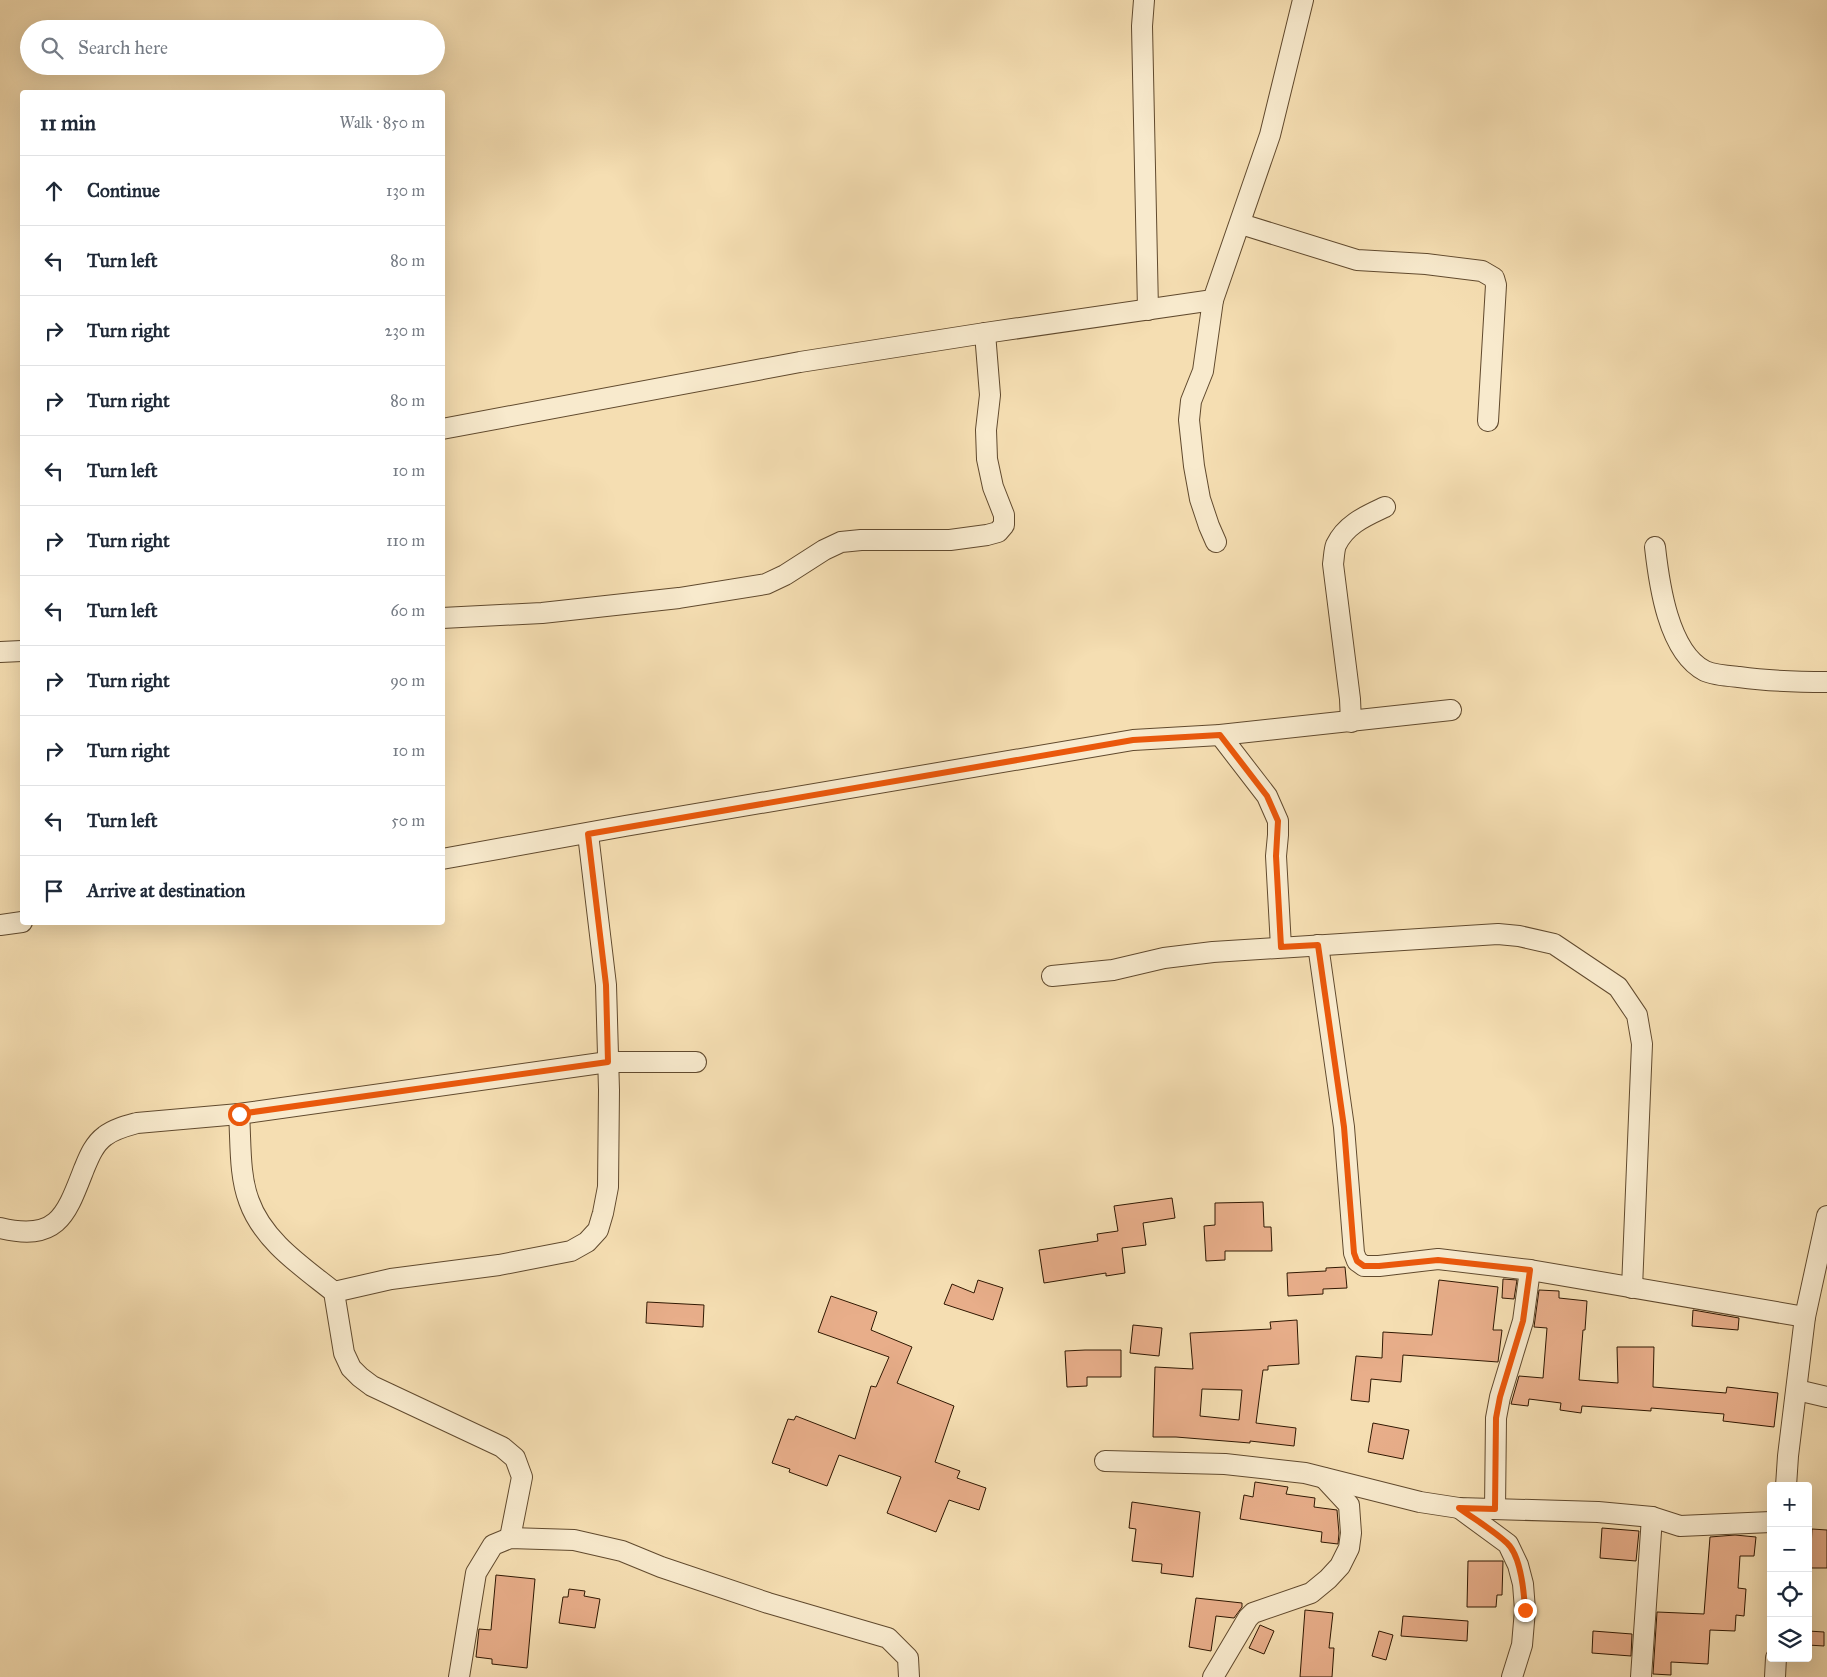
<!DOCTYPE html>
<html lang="en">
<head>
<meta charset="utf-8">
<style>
	body { margin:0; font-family:"IM FELL Great Primer",serif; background:#f2f2f3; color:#1f2937 }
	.controls { position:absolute; right:15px; bottom:15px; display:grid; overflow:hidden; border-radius:5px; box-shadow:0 5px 20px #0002 }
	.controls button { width:45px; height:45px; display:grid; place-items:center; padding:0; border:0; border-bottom:1px solid #e0e1e3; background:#fff; color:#1f2937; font:25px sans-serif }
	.stop { position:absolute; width:15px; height:15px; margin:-11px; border:4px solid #ea580c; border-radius:50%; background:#fff }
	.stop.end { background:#ea580c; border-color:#fff; box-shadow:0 1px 5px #0008 }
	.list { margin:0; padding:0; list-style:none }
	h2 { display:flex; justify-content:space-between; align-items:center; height:65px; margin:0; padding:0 20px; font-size:21px }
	h2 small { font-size:16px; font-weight:400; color:#747a83 }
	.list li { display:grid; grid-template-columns:32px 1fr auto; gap:15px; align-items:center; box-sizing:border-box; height:70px; padding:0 20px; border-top:1px solid #e0e1e3 }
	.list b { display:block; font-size:19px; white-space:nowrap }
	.list em { font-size:16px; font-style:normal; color:#747a83 }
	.icon { flex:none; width:28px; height:28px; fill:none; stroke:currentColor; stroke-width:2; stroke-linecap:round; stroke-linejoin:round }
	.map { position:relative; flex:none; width:1827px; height:1677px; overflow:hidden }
	.search { position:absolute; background:#fff; box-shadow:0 5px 20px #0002; left:20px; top:20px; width:425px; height:55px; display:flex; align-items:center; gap:12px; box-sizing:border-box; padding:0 18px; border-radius:28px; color:#747a83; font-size:19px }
	.panel { position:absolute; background:#fff; box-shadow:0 5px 20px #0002; left:20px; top:90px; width:425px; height:835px; border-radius:5px }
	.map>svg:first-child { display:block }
</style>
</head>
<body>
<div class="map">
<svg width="1827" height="1677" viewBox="0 0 1827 1677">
	<rect width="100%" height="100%" fill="#f5deb2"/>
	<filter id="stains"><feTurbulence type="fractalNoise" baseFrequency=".004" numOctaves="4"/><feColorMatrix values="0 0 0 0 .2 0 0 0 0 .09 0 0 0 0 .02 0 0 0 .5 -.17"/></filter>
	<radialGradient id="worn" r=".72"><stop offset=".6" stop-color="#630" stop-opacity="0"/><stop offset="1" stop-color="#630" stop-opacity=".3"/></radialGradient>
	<g fill="#e8ae8a" stroke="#301802" fill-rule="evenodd">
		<polygon points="1172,1198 1175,1218 1143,1223 1146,1245 1122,1248 1125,1273 1106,1276 1106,1273 1044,1283 1039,1250 1098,1241 1097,1234 1118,1231 1114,1206"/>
		<polygon points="1263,1202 1264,1227 1271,1227 1272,1251 1225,1251 1225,1260 1206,1261 1204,1226 1215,1225 1215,1203"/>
		<polygon points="1345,1267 1347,1288 1323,1289 1323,1294 1288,1296 1287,1273 1326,1271 1326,1268"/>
		<polygon points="1503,1279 1517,1280 1514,1299 1502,1298"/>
		<polygon points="978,1280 1003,1288 993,1320 944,1304 952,1284 974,1293"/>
		<polygon points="1439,1280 1498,1287 1493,1330 1502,1330 1498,1362 1403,1355 1401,1382 1371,1379 1369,1402 1351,1400 1356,1356 1382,1358 1383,1332 1432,1335"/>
		<polygon points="1539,1290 1559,1291 1559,1298 1587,1301 1585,1330 1583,1330 1579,1380 1618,1383 1617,1347 1654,1347 1653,1387 1726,1393 1727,1387 1778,1393 1774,1427 1723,1421 1724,1414 1651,1408 1651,1411 1582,1406 1581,1413 1560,1410 1561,1403 1529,1399 1528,1406 1511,1404 1519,1376 1543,1378 1547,1328 1534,1327"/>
		<polygon points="831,1296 877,1312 871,1330 912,1347 897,1383 954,1406 935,1462 960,1471 957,1478 986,1488 979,1510 949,1500 936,1532 887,1513 901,1477 839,1455 827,1486 789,1472 790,1469 772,1463 788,1419 794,1420 796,1416 855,1439 871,1386 876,1387 889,1357 818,1332"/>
		<polygon points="647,1302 704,1305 703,1327 646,1323"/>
		<polygon points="1693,1310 1739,1318 1738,1330 1692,1326"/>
		<path d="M1297 1320 1299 1364 1268 1366V1370H1263L1256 1423 1296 1428 1294 1446 1250 1441V1443L1176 1437H1153L1155 1367 1193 1369 1190 1333 1271 1329 1270 1322ZM1202 1389 1242 1390 1239 1420 1200 1416Z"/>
		<polygon points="1133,1325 1162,1328 1159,1356 1130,1353"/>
		<polygon points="1085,1350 1121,1350 1121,1377 1087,1377 1087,1386 1067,1387 1065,1351"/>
		<polygon points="1373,1423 1409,1430 1403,1459 1368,1452"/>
		<polygon points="1255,1482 1288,1487 1286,1494 1315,1498 1314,1507 1337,1510 1339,1533 1338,1544 1321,1542 1322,1532 1240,1519 1244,1495 1253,1497"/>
		<polygon points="1132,1502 1200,1512 1193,1577 1161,1573 1162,1564 1132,1561 1136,1529 1129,1528"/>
		<polygon points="1602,1528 1639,1531 1636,1561 1600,1558"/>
		<polygon points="1812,1529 1827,1530 1827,1568 1810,1568"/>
		<polygon points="1735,1535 1756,1537 1754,1556 1740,1556 1738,1588 1746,1589 1744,1616 1736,1615 1735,1631 1710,1630 1708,1664 1671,1662 1671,1675 1653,1674 1657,1612 1704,1614 1710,1537"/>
		<polygon points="1468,1561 1503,1561 1502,1595 1497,1595 1496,1607 1467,1607"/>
		<polygon points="496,1575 535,1579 527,1668 492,1664 492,1659 476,1657 479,1629 491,1630"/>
		<polygon points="569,1589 585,1591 584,1596 600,1599 595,1628 559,1623 563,1597 568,1597"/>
		<polygon points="1196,1598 1242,1603 1242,1607 1234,1618 1216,1616 1211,1651 1189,1647"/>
		<polygon points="1305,1610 1333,1613 1329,1648 1334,1648 1332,1677 1300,1677"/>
		<polygon points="1403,1616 1468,1621 1467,1641 1401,1636"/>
		<polygon points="1260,1625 1274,1631 1264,1654 1249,1648"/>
		<polygon points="1379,1631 1393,1635 1386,1660 1372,1656"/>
		<polygon points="1593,1631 1632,1634 1631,1656 1592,1653"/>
		<polygon points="1808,1631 1824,1632 1824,1646 1808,1645"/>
	</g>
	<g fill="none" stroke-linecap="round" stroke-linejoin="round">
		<defs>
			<g id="minor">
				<polyline points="1144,0 1142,26 1148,310"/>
				<polyline points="1241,224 1357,260 1426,264 1482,271 1494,278 1496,285 1488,421"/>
				<polyline points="1213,300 1203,371 1191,401 1189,420 1194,466 1200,499 1209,526 1216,542"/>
				<polyline points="442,429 800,362 985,333 1213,300 1270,135 1303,0"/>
				<path d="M1655 547C1659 583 1668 652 1705 671 1714 675 1728 676 1739 677 1768 681 1797 682 1827 682"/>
				<polyline points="442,618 542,613 679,598 766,584 785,575 824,550 841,542 861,540 950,540 987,535 998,532 1004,525 1004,515 993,487 987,459 986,430 990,395 985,333"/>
				<polyline points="0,652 22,651"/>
				<path d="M1351 722 1350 699 1333 564C1334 558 1334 550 1336 545 1346 524 1366 516 1385 507"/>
				<polyline points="1220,735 1267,796 1278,821 1278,835 1276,856 1281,947"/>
				<polyline points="442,859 625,826 1133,740 1220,735 1451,710"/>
				<polyline points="0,925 22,922"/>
				<polyline points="1318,945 1344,1127 1354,1253 1357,1261 1364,1266 1379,1266 1438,1259 1530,1270 1805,1317"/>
				<polyline points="1052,976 1113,970 1164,958 1213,952 1498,934 1519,936 1554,944 1618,987 1637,1015 1642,1044 1632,1288"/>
				<path d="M239 1114C241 1142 239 1175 249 1201 263 1241 303 1267 334 1292L344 1353 351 1368 360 1377 372 1386 502 1447 515 1458 522 1477 510 1538"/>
				<path d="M0 1228C58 1242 66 1215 84 1169 89 1157 94 1144 105 1136 114 1129 126 1126 137 1123L239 1114 608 1062H696"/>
				<polyline points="334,1292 391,1279 499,1265 571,1251 587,1242 598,1230 603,1213 608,1187 609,1090 606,985 588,834"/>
				<polyline points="1797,1390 1827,1397"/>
				<polyline points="1105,1461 1225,1464 1305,1473 1420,1502 1459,1508 1598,1512 1652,1517 1680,1526 1771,1522"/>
				<polyline points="1786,1486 1788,1456 1805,1317 1827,1216"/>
				<polyline points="1459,1508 1508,1544 1518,1565 1523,1584 1525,1610 1522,1645 1512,1677"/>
				<polyline points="1495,1509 1496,1418 1500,1397 1523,1321 1530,1270"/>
				<polyline points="459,1677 476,1573 493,1545 510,1538 574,1540 622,1551 661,1567 768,1603 888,1638 908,1658 909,1677"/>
				<polyline points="1213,1677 1248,1618 1253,1613 1311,1593 1328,1579 1340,1566 1349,1548 1351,1533 1349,1505 1324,1478"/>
				<polyline points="1641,1677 1652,1517"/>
				<polyline points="1775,1677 1776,1658"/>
			</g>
		</defs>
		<use href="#minor" stroke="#614a2e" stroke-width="22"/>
		<use href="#minor" stroke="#f8eacd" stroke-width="20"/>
	</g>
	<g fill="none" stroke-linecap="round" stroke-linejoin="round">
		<path stroke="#ea580c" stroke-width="6" d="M239 1114 608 1062 606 985 588 834 1133 740 1220 735 1267 796 1278 821 1276 856 1281 947 1318 945 1344 1127 1354 1253 1357 1261 1364 1266H1379L1438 1260 1530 1270 1523 1321 1500 1397 1496 1418 1495 1509 1459 1508C1474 1519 1493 1530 1507 1543 1521 1556 1524 1592 1525 1610"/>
	</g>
	<rect width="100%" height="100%" filter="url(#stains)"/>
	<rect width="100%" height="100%" fill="url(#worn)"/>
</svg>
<div class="controls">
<button>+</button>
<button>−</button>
<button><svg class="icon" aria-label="locate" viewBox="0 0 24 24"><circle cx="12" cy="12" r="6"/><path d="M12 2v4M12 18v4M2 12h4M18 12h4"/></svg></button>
<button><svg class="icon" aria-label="layers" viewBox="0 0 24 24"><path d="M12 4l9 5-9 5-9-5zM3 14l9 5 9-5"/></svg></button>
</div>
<div class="stop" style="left:239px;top:1114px"></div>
<div class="stop end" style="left:1525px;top:1610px"></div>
<div class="search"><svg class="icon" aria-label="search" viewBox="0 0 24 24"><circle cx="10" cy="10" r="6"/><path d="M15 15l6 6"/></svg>Search here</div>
<section class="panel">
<h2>11 min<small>Walk · 850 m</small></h2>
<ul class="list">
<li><svg class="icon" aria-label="ahead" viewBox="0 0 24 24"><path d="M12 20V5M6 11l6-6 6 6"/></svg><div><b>Continue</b></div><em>130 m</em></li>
<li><svg class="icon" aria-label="left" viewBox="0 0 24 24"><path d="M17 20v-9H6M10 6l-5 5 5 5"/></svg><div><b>Turn left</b></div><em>80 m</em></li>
<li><svg class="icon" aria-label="right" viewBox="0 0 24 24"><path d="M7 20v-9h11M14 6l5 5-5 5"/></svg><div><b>Turn right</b></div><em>230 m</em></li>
<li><svg class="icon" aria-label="right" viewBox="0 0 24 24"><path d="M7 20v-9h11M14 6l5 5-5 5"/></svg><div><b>Turn right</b></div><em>80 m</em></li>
<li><svg class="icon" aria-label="left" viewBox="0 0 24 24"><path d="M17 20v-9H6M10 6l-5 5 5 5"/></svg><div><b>Turn left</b></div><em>10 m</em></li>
<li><svg class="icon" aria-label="right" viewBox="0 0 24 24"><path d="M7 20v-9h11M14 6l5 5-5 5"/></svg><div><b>Turn right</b></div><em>110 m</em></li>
<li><svg class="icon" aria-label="left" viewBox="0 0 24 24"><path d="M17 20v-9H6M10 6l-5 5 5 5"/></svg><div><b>Turn left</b></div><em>60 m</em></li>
<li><svg class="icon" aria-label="right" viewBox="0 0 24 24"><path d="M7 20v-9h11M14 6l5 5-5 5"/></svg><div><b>Turn right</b></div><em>90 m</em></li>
<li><svg class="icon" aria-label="right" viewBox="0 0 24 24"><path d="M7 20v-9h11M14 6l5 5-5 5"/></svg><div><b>Turn right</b></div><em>10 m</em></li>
<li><svg class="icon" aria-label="left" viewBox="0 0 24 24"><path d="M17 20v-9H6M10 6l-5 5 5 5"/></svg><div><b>Turn left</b></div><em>50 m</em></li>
<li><svg class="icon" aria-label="arrive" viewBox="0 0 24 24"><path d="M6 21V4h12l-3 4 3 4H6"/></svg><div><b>Arrive at destination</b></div></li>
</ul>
</section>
</div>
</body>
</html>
